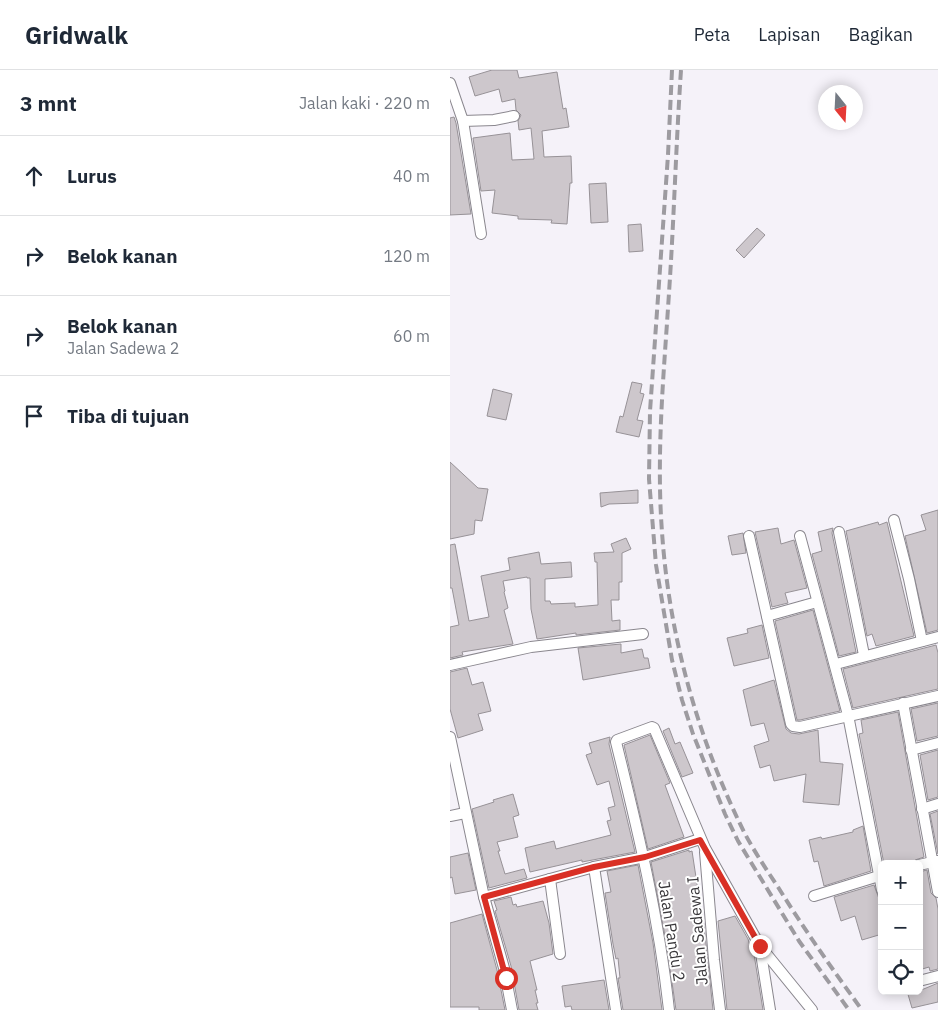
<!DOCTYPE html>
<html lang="id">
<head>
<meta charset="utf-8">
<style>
	body { margin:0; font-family:"IBM Plex Sans",sans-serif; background:#f6f6f7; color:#1f2937 }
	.controls { position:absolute; right:15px; bottom:15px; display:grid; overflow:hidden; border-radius:8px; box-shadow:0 2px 12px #0003 }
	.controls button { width:45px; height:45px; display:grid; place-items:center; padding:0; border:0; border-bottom:1px solid #e0e1e3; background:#fff; color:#1f2937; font:25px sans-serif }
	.compass { position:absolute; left:368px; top:15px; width:45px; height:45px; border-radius:50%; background:#fff; box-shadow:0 2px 12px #0003; rotate:162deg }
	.stop { position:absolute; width:15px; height:15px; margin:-11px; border:4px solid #d93025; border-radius:50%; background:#fff }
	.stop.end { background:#d93025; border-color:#fff; box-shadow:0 1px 5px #0008 }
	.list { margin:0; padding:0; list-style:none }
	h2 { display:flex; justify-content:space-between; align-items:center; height:65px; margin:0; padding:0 20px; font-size:21px }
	h2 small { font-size:16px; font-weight:400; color:#747a83 }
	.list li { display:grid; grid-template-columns:32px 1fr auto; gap:15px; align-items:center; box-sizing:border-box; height:80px; padding:0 20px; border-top:1px solid #e0e1e3 }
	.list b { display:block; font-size:19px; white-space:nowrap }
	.list p { margin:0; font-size:16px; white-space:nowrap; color:#747a83 }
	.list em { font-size:16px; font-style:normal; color:#747a83 }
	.icon { flex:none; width:28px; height:28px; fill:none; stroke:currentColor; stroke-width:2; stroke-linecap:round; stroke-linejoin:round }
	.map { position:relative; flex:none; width:488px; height:940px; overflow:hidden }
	header { display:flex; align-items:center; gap:30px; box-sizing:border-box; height:70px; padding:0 25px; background:#fff; border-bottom:1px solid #e0e1e3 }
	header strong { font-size:24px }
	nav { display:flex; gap:28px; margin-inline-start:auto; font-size:18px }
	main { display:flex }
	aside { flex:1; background:#fff }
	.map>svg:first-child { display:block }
</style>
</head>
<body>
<header>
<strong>Gridwalk</strong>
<nav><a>Peta</a><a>Lapisan</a><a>Bagikan</a></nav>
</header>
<main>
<aside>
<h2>3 mnt<small>Jalan kaki · 220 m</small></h2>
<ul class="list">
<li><svg class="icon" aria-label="ahead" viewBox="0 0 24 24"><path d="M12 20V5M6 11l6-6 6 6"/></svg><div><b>Lurus</b></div><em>40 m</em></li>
<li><svg class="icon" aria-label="right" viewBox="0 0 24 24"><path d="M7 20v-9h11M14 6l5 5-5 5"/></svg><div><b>Belok kanan</b></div><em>120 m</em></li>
<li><svg class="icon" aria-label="right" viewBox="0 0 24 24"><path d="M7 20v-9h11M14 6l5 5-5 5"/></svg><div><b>Belok kanan</b><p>Jalan Sadewa 2</p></div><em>60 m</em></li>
<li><svg class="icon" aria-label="arrive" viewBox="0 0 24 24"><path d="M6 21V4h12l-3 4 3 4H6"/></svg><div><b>Tiba di tujuan</b></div></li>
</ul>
</aside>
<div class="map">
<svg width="488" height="940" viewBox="0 0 488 940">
	<rect width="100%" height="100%" fill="#f5f2f9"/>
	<g fill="#cdc7cc" stroke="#979297">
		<polygon points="42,0 67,0 69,8 107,2 113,39 116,38 119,57 92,61 94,87 121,86 122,113 120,113 117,154 101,153 102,150 68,149 68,146 42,143 45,120 31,121 23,68 60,63 62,90 84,89 81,58 69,60 68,51 71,45 66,40 65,29 52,32 49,19 25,26 19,7"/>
		<polygon points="4,47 6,53 21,144 0,145 0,48"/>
		<polygon points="156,113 158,152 141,153 139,114"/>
		<polygon points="191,154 193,181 179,182 178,155"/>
		<polygon points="307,158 315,165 294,188 286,180"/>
		<polygon points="182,312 192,314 190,323 194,324 187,350 193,351 189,367 166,362 170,346 173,347"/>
		<polygon points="43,319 62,324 56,350 37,346"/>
		<polygon points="0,392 28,418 38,419 32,451 25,450 24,464 0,469"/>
		<polygon points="188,420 188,433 159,434 151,437 150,423"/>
		<polygon points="488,440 488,560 477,563 455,466 476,460 471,445"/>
		<polygon points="428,452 429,455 437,452 464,566 426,576 422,564 417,566 396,461"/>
		<polygon points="328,458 331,474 344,470 357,518 335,523 338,533 322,537 305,462"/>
		<polygon points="383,458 382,463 406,582 389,586 362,484 372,481 368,462"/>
		<polygon points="293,463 296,483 282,485 278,466"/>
		<polygon points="176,468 181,479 172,483 172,512 169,512 169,530 161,530 162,551 170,550 170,560 126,565 126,563 87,569 81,539 80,508 77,508 77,507 53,511 55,521 54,522 58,538 54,540 63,574 12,582 13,585 0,588 0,557 9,555 2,518 0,518 0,475 5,474 19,551 39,547 31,506 60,500 58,488 89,482 91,494 121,492 122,507 95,509 95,531 100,531 101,534 125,533 125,537 148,535 147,492 145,492 144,483 164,482 161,474"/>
		<polygon points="363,540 390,641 350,650 347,650 325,551"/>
		<polygon points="312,555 319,588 284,596 277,568 298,563 297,559"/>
		<polygon points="171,574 171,583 192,579 194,588 198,588 200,598 133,610 128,578"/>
		<polygon points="486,575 488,583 488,619 403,638 393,599"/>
		<polygon points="17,598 22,615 33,612 41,641 28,644 33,660 8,668 0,639 0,602"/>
		<polygon points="324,610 336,659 341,663 349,664 368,660 370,692 393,694 389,735 353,732 356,704 324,711 320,695 310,698 304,676 319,671 314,653 301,656 293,620"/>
		<polygon points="488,633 488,666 467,671 461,639"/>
		<polygon points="448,642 474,787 465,790 462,794 434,794 409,664 413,663 411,650"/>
		<polygon points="219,658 225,674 230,672 243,703 232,707 213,661"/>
		<polygon points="200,665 220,713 215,715 234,767 198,779 174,675"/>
		<polygon points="160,667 159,674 185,782 132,792 132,790 80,802 75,778 104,771 106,779 161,765 157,751 161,750 158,738 165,736 159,711 147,715 136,685 142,683 139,673"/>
		<polygon points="488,680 488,727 478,730 470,685"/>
		<polygon points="63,724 69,745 63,747 68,767 47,772 50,781 48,781 55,804 74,799 77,808 39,818 22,739 44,732 43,730"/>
		<polygon points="488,741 488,784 480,744"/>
		<polygon points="413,756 421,801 374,816 368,791 364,792 359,770 371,767 372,769 403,762 403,760"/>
		<polygon points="239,780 239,782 242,781 249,827 248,827 254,855 263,940 226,940 216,871 201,792"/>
		<polygon points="18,783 26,820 5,824 2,807 0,808 0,787"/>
		<polygon points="188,795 203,873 212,940 173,940 168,908 170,908 168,888 166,889 163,874 155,823 161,822 157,801"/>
		<polygon points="477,800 481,823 486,828 488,839 488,899 480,901 479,897 469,900 469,802"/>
		<polygon points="424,815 432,837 432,864 412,870 405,846 391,851 384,827"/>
		<polygon points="61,827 63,835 66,834 67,837 93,831 99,853 103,884 80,891 87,920 85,920 88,933 86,933 88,940 69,940 61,896 45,841 47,840 44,831"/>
		<polygon points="32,844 47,900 55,940 29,940 29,937 0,937 0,853"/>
		<polygon points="285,846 298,869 300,876 303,878 313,940 277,940 268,851"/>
		<polygon points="154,910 159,940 122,940 121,936 115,937 112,916"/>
		<polygon points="488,913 488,932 462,938 457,921 469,921"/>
	</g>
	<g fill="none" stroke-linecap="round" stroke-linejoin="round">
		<defs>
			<g id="minor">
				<polyline points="0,13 13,51 44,50 64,46"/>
				<polyline points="13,51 31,164"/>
				<polyline points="444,450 459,509 472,571"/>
				<polyline points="389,462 414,585"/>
				<polyline points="299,466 341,654 343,656 350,657 488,626"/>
				<polyline points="350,466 398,645 432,820"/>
				<polyline points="317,546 367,532"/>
				<polyline points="386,594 488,567"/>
				<polyline points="0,595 81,577 193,564"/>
				<polyline points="453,633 488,822"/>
				<polyline points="0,667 34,827 54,898 62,940"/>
				<polyline points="461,680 488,673"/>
				<polyline points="472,739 488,734"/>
				<polyline points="0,746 15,743"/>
				<polyline points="255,782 264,890 270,940"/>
				<polyline points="469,795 487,791"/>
				<polyline points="144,797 166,940"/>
				<polyline points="100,809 110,884"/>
				<polyline points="364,826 432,805"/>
				<polyline points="34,827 144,797 195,787 250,769"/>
				<polyline points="310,877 320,940"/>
				<polyline points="469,911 488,906"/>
				<path d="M219 940C209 848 188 761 166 672L167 670 202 657 204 658 255 778 310 876 362 940"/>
			</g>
		</defs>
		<use href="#minor" stroke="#8a878e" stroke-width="12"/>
		<use href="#minor" stroke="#fff" stroke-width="10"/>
		<g stroke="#9d9ba0" stroke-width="4" stroke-dasharray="10 5" stroke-linecap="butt">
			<polyline points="222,0 218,85 200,341 199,409 206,495 222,590 232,630 243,664 275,744 288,771 349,871 399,940"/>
			<path d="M231 0C226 74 224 149 219 223 214 302 206 383 212 462 219 566 248 669 294 762 304 781 316 799 328 817 354 859 383 900 412 940"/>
		</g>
	</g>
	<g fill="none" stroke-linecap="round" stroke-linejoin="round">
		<polyline stroke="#d93025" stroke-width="6" points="56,908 34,827 144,797 195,787 250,770 310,876"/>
	</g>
	<g text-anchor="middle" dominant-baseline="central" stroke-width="4" stroke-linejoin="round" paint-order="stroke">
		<g font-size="16" fill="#3a383b" stroke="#fff">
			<text transform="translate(222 861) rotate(81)">Jalan Pandu 2</text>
			<text transform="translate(247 861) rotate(-95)">Jalan Sadewa I</text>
		</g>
	</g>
</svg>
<div class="controls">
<button>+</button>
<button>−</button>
<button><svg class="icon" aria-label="locate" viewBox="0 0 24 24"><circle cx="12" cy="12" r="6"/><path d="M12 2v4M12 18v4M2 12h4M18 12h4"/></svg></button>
</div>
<svg class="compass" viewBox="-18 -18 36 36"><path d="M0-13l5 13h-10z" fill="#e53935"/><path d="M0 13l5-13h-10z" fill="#747a83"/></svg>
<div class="stop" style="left:56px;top:908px"></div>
<div class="stop end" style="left:310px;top:876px"></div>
</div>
</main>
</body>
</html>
